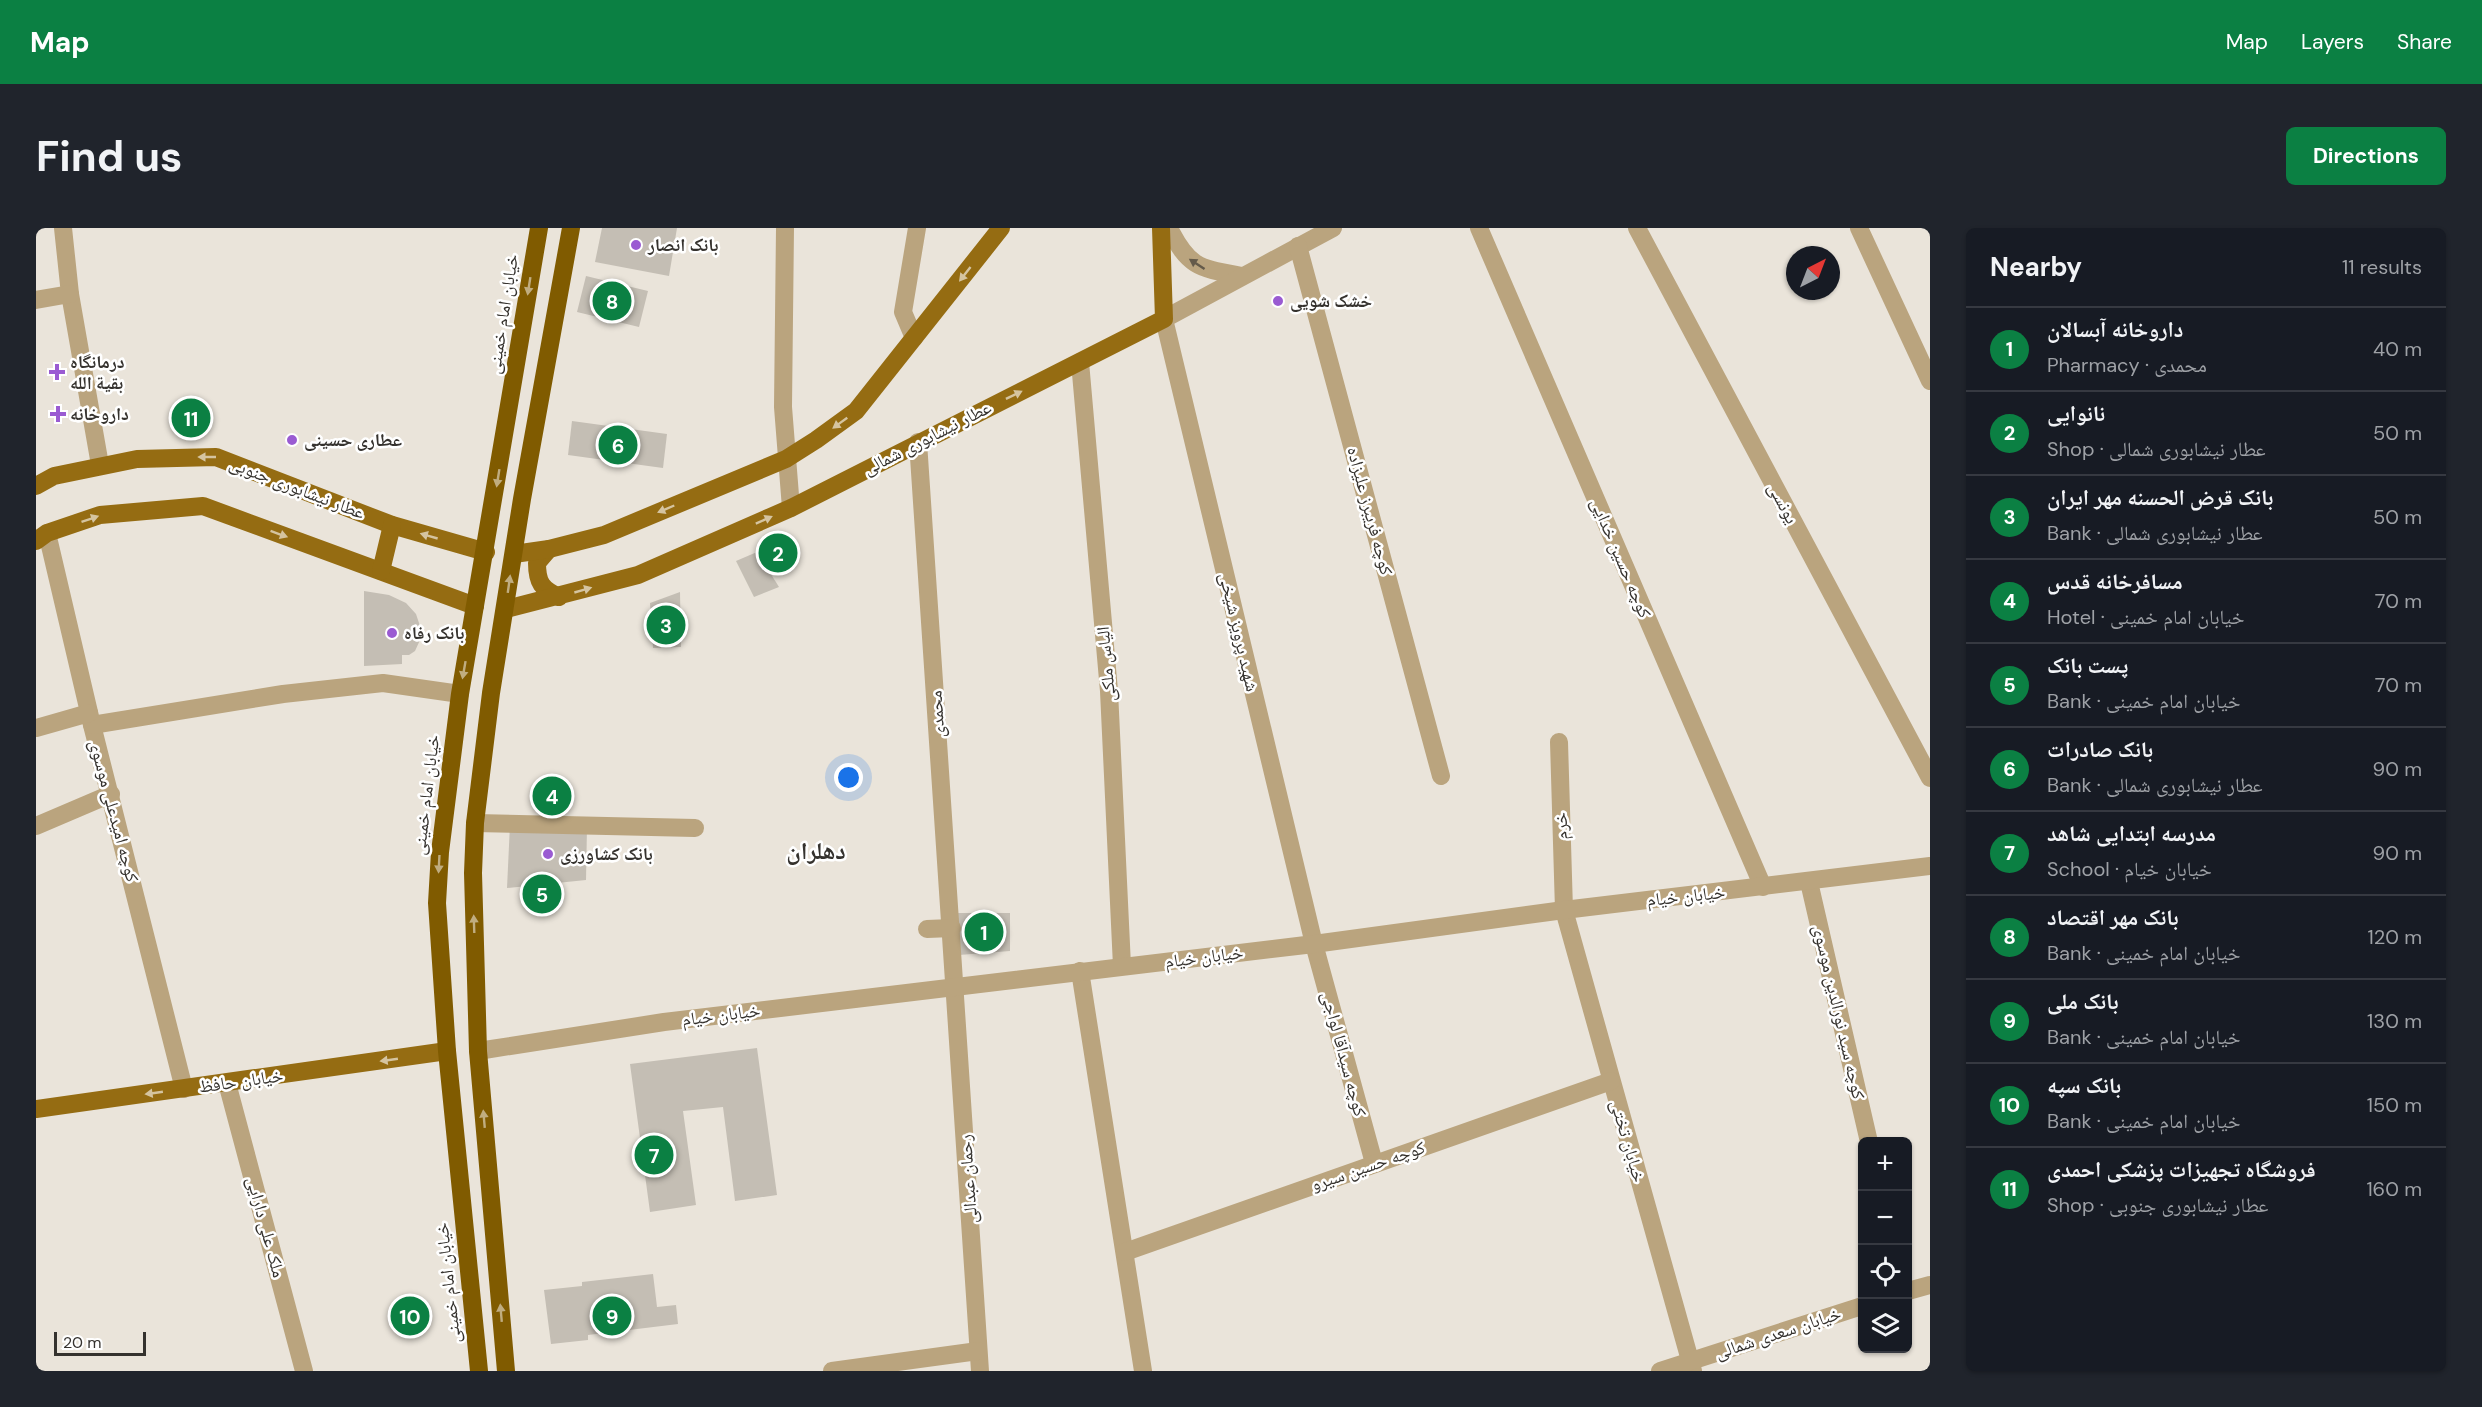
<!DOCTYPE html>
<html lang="en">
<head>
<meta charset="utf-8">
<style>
	body { margin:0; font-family:"DM Sans","Noto Naskh Arabic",sans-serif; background:#20242c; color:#f1f3f6 }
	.controls { position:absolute; right:18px; bottom:18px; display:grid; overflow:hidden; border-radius:9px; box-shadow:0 2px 4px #0004 }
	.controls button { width:54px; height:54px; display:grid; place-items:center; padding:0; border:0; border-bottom:2px solid #363941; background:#171b24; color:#f1f3f6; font:30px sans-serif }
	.compass { position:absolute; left:1750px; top:18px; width:54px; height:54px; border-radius:50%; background:#171b24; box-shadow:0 2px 4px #0004; rotate:42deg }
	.scale { position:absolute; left:18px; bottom:15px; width:92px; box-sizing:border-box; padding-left:6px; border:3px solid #35322e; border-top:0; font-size:16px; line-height:21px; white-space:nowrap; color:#35322e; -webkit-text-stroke:4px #fff; paint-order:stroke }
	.you { position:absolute; left:813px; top:550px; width:21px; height:21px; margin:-15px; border:4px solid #fff; border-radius:50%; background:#1a73e8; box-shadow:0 0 0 9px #1a73e833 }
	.badge { display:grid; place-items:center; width:39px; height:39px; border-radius:50%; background:#0b8043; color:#fff; font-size:20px; font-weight:700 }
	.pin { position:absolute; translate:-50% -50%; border:3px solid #fff; box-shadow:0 2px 6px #0006 }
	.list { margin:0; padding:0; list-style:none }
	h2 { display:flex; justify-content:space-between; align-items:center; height:78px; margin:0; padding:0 24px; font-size:26px }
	h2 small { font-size:20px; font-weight:400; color:#9ea1a6 }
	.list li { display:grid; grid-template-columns:39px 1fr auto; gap:18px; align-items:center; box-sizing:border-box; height:84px; padding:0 24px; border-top:2px solid #363941 }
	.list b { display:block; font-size:22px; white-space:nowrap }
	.list p { margin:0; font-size:20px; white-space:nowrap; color:#9ea1a6 }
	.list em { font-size:20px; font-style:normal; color:#9ea1a6 }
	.icon { flex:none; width:33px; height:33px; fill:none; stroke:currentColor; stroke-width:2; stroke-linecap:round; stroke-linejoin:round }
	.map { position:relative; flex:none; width:1894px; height:1143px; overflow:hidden; border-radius:9px }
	header { display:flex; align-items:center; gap:36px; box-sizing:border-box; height:84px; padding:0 30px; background:#0b8043; color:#fff }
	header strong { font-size:28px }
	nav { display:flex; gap:33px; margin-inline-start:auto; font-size:21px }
	.intro { display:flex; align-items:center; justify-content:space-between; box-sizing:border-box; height:144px; padding:0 36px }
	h1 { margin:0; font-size:42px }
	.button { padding:15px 27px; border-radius:9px; background:#0b8043; color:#fff; font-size:21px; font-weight:700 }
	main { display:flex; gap:36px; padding:0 36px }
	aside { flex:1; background:#171b24; border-radius:9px; box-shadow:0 2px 4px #0004 }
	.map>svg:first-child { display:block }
</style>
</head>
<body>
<header>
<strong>Map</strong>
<nav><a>Map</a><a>Layers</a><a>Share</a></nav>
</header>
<div class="intro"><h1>Find us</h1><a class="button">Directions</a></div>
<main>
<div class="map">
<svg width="1894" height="1143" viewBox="0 0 1894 1143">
	<rect width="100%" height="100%" fill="#eae4da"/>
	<g fill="#c4beb4">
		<polygon points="566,0 641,0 633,48 559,34"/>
		<polygon points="550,48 612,63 603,99 541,84"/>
		<polygon points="536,193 631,206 627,240 532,227"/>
		<polygon points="721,324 743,359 718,369 700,333"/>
		<polygon points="328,363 353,367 370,375 380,386 384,398 384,412 379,423 373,427 366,427 366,436 328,438"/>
		<polygon points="644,364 645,419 617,420 614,375"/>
		<polygon points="474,596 551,599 550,652 471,660"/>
		<polygon points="921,685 974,685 974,723 923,727"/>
		<polygon points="721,820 741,967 699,973 687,879 647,883 660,977 614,984 594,836"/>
		<polygon points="617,1046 621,1079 640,1077 642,1096 552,1107 552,1112 515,1116 508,1062 546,1058 546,1054"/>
	</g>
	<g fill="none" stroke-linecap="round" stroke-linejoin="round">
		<g stroke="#baa47e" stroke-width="18">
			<polyline points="27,0 34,66 64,237"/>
			<polyline points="749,0 747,179 755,280"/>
			<path d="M1133 0C1153 40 1163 40 1206 48"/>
			<polyline points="1297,0 1128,91 1278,716 1338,935"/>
			<polyline points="1443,0 1727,659"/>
			<polyline points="1601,0 1894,550"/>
			<polyline points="1823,0 1894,153"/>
			<polyline points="1262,18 1405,548"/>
			<polyline points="0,72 34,66"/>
			<polyline points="878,110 867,84 881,0"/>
			<polyline points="1044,134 1073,463 1086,738"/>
			<polyline points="882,214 944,1143"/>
			<polyline points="11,305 56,497 148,861"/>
			<polyline points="56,497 247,466 347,455 424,466"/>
			<polyline points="0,500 53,485"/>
			<polyline points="1523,514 1528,682 1657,1143"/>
			<polyline points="439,595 659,600"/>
			<polyline points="0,598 75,566"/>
			<polyline points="1773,654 1833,914"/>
			<polyline points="891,701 916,700"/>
			<polyline points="1044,743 1107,1143"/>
			<polyline points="442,823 628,794 1278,716 1528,682 1894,638"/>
			<polyline points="191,855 268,1143"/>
			<polyline points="1089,1024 1575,853"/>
			<polyline points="1872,1063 1894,1057"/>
			<polyline points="796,1143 942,1123"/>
			<polyline points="1624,1143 1826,1078"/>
		</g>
		<g stroke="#956c12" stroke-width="18">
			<polyline points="0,258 18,248 101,231 180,229 356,297 450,324"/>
			<polyline points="0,313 11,305 64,287 167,278 439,378"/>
			<path d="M513 321 501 335C501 355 506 361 523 369"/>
			<polyline points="478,326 513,321 568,307 750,231 780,212 820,183 965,0"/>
			<polyline points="345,343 356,297"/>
			<polyline points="470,381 602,347 755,280 1128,91 1125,0"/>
			<polyline points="0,881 411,823"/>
		</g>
		<g stroke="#805b00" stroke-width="18">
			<polyline points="443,1143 411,823 401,675 404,624 424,466 503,0"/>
			<polyline points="470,1143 442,823 437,645 439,595 455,465 486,271 535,0"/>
		</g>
	</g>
	<defs><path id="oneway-solid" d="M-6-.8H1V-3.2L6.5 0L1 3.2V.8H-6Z" transform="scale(1.5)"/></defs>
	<use fill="#645a4a" href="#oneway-solid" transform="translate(1161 36) rotate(-147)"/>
	<g fill="#d5c4a0">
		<use href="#oneway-solid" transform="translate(929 46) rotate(128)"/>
		<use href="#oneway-solid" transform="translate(978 167) rotate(-26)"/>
		<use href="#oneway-solid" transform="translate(804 195) rotate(144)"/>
		<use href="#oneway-solid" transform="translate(171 229) rotate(180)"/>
		<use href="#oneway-solid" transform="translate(630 281) rotate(157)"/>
		<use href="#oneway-solid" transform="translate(54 291) rotate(-19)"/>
		<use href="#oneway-solid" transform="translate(728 292) rotate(-24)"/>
		<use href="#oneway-solid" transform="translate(243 306) rotate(20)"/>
		<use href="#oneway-solid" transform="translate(393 308) rotate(-164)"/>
		<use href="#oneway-solid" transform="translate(547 362) rotate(-16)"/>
		<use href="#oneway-solid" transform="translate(353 832) rotate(172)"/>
		<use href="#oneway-solid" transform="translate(118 865) rotate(172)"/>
	</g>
	<g fill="#c0ad80">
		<use href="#oneway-solid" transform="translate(493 58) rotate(99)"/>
		<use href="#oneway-solid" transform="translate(462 250) rotate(99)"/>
		<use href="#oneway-solid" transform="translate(473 356) rotate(-82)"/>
		<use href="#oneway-solid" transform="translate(428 442) rotate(100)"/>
		<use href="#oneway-solid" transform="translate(403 636) rotate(93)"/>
		<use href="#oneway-solid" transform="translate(438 696) rotate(-92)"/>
		<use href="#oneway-solid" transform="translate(448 891) rotate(-95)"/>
		<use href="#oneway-solid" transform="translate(465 1085) rotate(-95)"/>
	</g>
	<g fill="#9a5bd2" stroke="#fff" stroke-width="2">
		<circle cx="600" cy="17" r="6"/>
		<circle cx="1242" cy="73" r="6"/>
		<path d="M18 135h6v6h6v6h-6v6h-6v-6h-6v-6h6z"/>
		<path d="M19 177h6v6h6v6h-6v6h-6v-6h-6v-6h6z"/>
		<circle cx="256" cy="212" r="6"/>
		<circle cx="356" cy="405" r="6"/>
		<circle cx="512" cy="626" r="6"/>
	</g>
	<g text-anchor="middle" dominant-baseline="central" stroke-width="5" stroke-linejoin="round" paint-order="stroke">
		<g font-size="18" font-weight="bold" fill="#35322e" stroke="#fff" text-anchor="start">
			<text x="612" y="17">بانک انصار</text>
			<text x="1254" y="73">خشک شویی</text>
			<text x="34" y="134">درمانگاه<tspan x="34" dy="21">بقیة الله</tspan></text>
			<text x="34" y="186">داروخانه</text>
			<text x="268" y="212">عطاری حسینی</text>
			<text x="368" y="405">بانک رفاه</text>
			<text x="524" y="626">بانک کشاورزی</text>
		</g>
		<g font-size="18" fill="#35322e" stroke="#fff">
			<text transform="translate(467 86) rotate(-81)">خیابان امام خمینی</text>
			<text transform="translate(891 210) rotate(-27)">عطار نیشابوری شمالی</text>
			<text transform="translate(261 260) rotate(21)">عطار نیشابوری جنوبی</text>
			<text transform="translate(1747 275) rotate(62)">یونسی</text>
			<text transform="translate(1334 283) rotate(75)">کوچه فریبرز علیزاده</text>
			<text transform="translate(1585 330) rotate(67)">کوچه حسین خدایی</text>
			<text transform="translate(1203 404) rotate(77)">شهید پرویز شیخی</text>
			<text transform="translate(1070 436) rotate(-95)">الیاس ملکی</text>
			<text transform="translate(901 486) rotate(-94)">محمدی</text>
			<text transform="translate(390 567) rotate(-83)">خیابان امام خمینی</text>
			<text transform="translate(78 583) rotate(75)">کوچه امیدعلی موسوی</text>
			<text transform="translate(1525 598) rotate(-92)">خرم</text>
			<text transform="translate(1650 668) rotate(-6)">خیابان خیام</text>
			<text transform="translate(1168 729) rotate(-7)">خیابان خیام</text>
			<text transform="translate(1803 784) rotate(77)">کوچه سید نورالدین موسوی</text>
			<text transform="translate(685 787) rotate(-7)">خیابان خیام</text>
			<text transform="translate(1308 826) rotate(75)">کوچه سیدآقا لواجی</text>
			<text transform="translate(205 853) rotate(-8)">خیابان حافظ</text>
			<text transform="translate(1592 913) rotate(74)">خیابان تختی</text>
			<text transform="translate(1332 938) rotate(-19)">کوچه حسین سیرو</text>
			<text transform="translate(932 951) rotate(-94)">رحمان عبدالی</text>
			<text transform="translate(230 999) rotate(75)">ملک علی دارایی</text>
			<text transform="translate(412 1055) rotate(-96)">خیابان امام خمینی</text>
			<text transform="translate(1742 1105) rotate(-18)">خیابان سعدی شمالی</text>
		</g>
		<g font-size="24" font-weight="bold" fill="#35322e" stroke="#fff">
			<text x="780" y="622">دهلران</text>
		</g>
	</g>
</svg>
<div class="controls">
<button>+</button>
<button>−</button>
<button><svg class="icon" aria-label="locate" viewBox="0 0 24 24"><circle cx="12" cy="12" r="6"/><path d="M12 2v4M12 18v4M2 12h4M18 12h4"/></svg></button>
<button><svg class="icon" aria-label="layers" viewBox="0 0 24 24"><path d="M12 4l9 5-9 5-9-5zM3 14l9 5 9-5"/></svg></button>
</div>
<svg class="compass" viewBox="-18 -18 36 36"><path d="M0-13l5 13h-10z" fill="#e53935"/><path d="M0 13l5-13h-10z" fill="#9ea1a6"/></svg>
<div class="scale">20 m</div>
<div class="you"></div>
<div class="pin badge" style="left:948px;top:704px">1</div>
<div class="pin badge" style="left:742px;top:325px">2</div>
<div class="pin badge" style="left:630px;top:397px">3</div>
<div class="pin badge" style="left:516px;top:568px">4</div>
<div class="pin badge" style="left:506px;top:666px">5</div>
<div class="pin badge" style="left:582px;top:217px">6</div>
<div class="pin badge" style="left:618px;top:927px">7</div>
<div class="pin badge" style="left:576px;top:73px">8</div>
<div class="pin badge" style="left:576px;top:1088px">9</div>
<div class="pin badge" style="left:374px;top:1088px">10</div>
<div class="pin badge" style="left:155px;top:190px">11</div>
</div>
<aside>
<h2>Nearby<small>11 results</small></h2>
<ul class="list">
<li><span class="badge">1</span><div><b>داروخانه آبسالان</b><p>Pharmacy · محمدی</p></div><em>40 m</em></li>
<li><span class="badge">2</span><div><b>نانوایی</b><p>Shop · عطار نیشابوری شمالی</p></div><em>50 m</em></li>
<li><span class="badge">3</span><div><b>بانک قرض الحسنه مهر ایران</b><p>Bank · عطار نیشابوری شمالی</p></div><em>50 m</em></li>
<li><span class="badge">4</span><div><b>مسافرخانه قدس</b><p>Hotel · خیابان امام خمینی</p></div><em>70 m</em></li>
<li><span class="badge">5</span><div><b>پست بانک</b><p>Bank · خیابان امام خمینی</p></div><em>70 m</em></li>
<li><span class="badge">6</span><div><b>بانک صادرات</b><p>Bank · عطار نیشابوری شمالی</p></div><em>90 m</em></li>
<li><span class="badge">7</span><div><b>مدرسه ابتدایی شاهد</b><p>School · خیابان خیام</p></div><em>90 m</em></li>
<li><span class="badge">8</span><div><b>بانک مهر اقتصاد</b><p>Bank · خیابان امام خمینی</p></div><em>120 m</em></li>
<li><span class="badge">9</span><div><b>بانک ملی</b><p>Bank · خیابان امام خمینی</p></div><em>130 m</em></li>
<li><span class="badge">10</span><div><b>بانک سپه</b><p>Bank · خیابان امام خمینی</p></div><em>150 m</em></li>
<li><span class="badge">11</span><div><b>فروشگاه تجهیزات پزشکی احمدی</b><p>Shop · عطار نیشابوری جنوبی</p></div><em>160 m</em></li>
</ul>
</aside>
</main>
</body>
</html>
